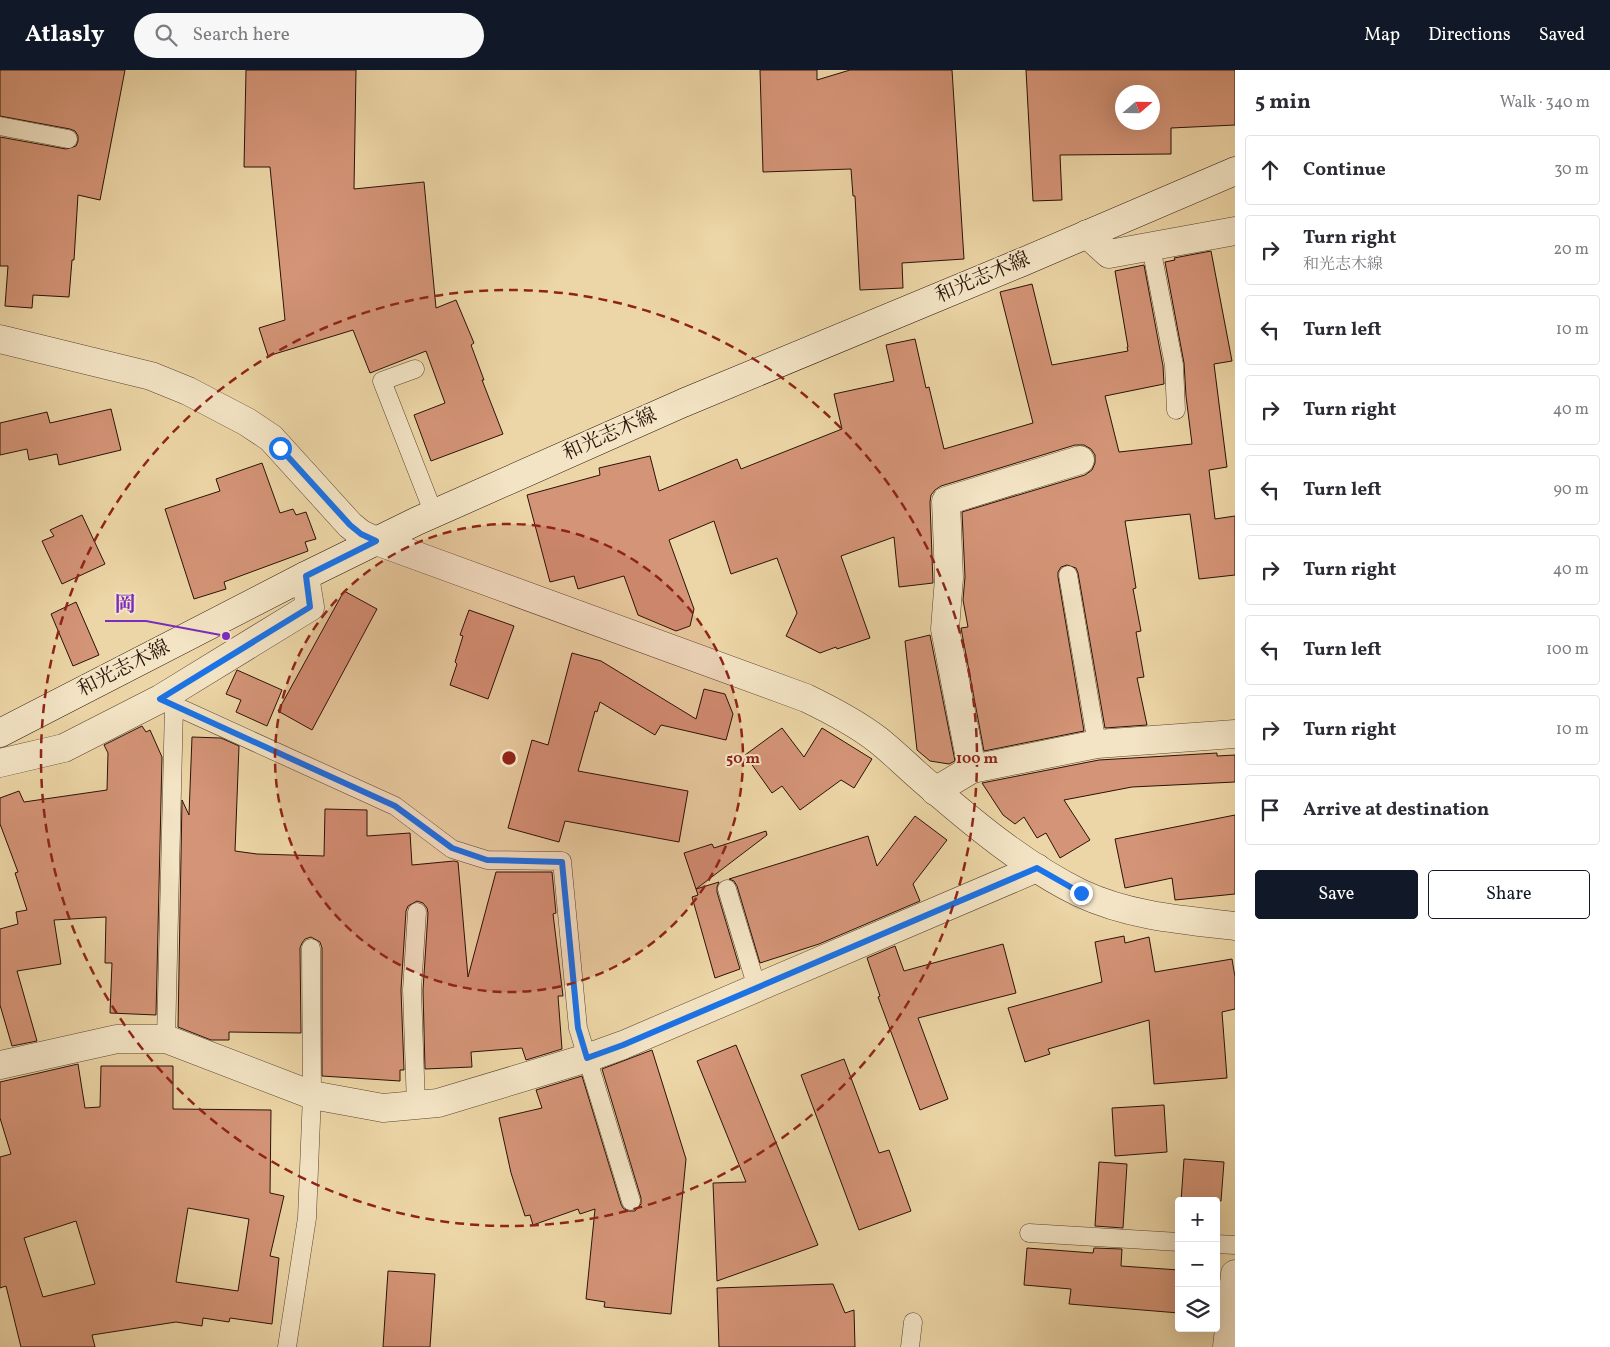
<!DOCTYPE html>
<html lang="en">
<head>
<meta charset="utf-8">
<style>
	body { margin:0; font-family:Vollkorn,"Noto Serif JP",serif; background:#f7f7f7; color:#2b2b33 }
	.controls { position:absolute; right:15px; bottom:15px; display:grid; overflow:hidden; border-radius:5px; box-shadow:0 5px 20px #0002 }
	.controls button { width:45px; height:45px; display:grid; place-items:center; padding:0; border:0; border-bottom:1px solid #e1e1e2; background:#fff; color:#2b2b33; font:25px sans-serif }
	.compass { position:absolute; left:1115px; top:15px; width:45px; height:45px; border-radius:50%; background:#fff; box-shadow:0 5px 20px #0002; rotate:70deg }
	.stop { position:absolute; width:15px; height:15px; margin:-11px; border:4px solid #1a73e8; border-radius:50%; background:#fff }
	.stop.end { background:#1a73e8; border-color:#fff; box-shadow:0 1px 5px #0008 }
	.list { margin:0; padding:0; list-style:none }
	h2 { display:flex; justify-content:space-between; align-items:center; height:65px; margin:0; padding:0 20px; font-size:21px }
	h2 small { font-size:16px; font-weight:400; color:#7c7c81 }
	.list li { display:grid; grid-template-columns:32px 1fr auto; gap:15px; align-items:center; box-sizing:border-box; height:70px; margin:0 10px 10px; padding:0 10px; border:1px solid #e1e1e2; border-radius:5px }
	.list b { display:block; font-size:19px; white-space:nowrap }
	.list p { margin:0; font-size:16px; white-space:nowrap; color:#7c7c81 }
	.list em { font-size:16px; font-style:normal; color:#7c7c81 }
	.actions { display:flex; gap:10px; padding:15px 20px }
	.actions a { flex:1; padding:11px 0; border:1px solid #111827; border-radius:5px; text-align:center; font-size:18px; color:#111827 }
	.actions .main { background:#111827; color:#fff }
	.icon { flex:none; width:28px; height:28px; fill:none; stroke:currentColor; stroke-width:2; stroke-linecap:round; stroke-linejoin:round }
	.map { position:relative; flex:none; width:1235px; height:1277px; overflow:hidden }
	header { display:flex; align-items:center; gap:30px; box-sizing:border-box; height:70px; padding:0 25px; background:#111827; color:#fff }
	header strong { font-size:24px }
	nav { display:flex; gap:28px; margin-inline-start:auto; font-size:18px }
	.search { width:350px; height:45px; background:#f7f7f7; display:flex; align-items:center; gap:12px; box-sizing:border-box; padding:0 18px; border-radius:28px; color:#7c7c81; font-size:19px }
	main { display:flex }
	aside { flex:1; background:#fff }
	.map>svg:first-child { display:block }
</style>
</head>
<body>
<header>
<strong>Atlasly</strong>
<div class="search"><svg class="icon" aria-label="search" viewBox="0 0 24 24"><circle cx="10" cy="10" r="6"/><path d="M15 15l6 6"/></svg>Search here</div>
<nav><a>Map</a><a>Directions</a><a>Saved</a></nav>
</header>
<main>
<div class="map">
<svg width="1235" height="1277" viewBox="0 0 1235 1277">
	<rect width="100%" height="100%" fill="#ecd5a6"/>
	<filter id="stains"><feTurbulence type="fractalNoise" baseFrequency=".004" numOctaves="4"/><feColorMatrix values="0 0 0 0 .2 0 0 0 0 .09 0 0 0 0 .02 0 0 0 .5 -.17"/></filter>
	<radialGradient id="worn" r=".72"><stop offset=".6" stop-color="#630" stop-opacity="0"/><stop offset="1" stop-color="#630" stop-opacity=".3"/></radialGradient>
	<g fill="#d49477" stroke="#291207" fill-rule="evenodd">
		<polygon points="0,0 125,0 100,130 78,125 74,190 72,190 69,227 33,225 32,238 5,236 8,196 0,196 0,67 66,79 76,76 78,71 78,66 75,61 70,59 0,46"/>
		<polygon points="246,0 356,0 354,119 424,112 436,238 456,230 474,273 471,275 484,310 482,310 503,364 431,391 414,345 445,333 426,281 370,303 353,260 268,286 259,258 285,250 270,97 244,97"/>
		<polygon points="760,0 817,0 817,10 850,0 952,0 964,189 902,193 903,218 860,220 855,126 853,126 851,99 763,102"/>
		<path d="M1026 0H1235V55L1171 58V84L1060 85 1062 130 1033 131ZM1122 22H1152V52H1122Z"/>
		<polygon points="1211,181 1232,291 1214,294 1227,397 1209,400 1215,449 1235,446 1235,505 1199,509 1190,444 1125,451 1136,518 1133,519 1141,561 1136,562 1144,607 1137,608 1147,655 1105,658 1078,503 1076,498 1067,495 1061,497 1058,502 1058,507 1084,661 984,681 961,558 968,557 963,530 965,507 962,442 1085,405 1092,400 1095,393 1095,385 1091,379 1084,375 1075,375 941,416 935,420 931,425 930,432 933,513 899,517 894,467 841,486 870,568 837,579 836,577 820,583 786,566 797,543 777,488 731,504 714,451 669,470 694,539 690,556 676,561 638,545 624,506 578,519 574,506 550,512 527,425 600,405 599,398 650,386 659,421 737,389 741,399 842,359 834,324 894,311 886,275 915,269 926,318 929,317 944,379 1033,353 1000,222 1032,214 1052,295 1128,281 1127,277 1128,277 1115,201 1144,195 1163,296 1164,314 1105,326 1119,382 1192,374 1186,326 1184,293 1165,192 1175,190 1174,188"/>
		<polygon points="111,339 121,380 59,395 57,384 29,390 27,379 0,385 0,353 47,342 50,353"/>
		<polygon points="262,393 280,443 293,439 296,445 306,442 316,469 305,472 308,481 224,512 226,519 194,529 165,439 220,421 216,409"/>
		<polygon points="82,445 105,494 62,514 42,471 54,466 50,460"/>
		<polygon points="344,521 377,539 312,660 278,641"/>
		<polygon points="76,532 99,585 73,596 51,544"/>
		<polygon points="469,540 514,556 488,629 450,615 457,594 455,592 463,566 460,565"/>
		<polygon points="930,565 955,691 949,694 930,691 917,680 905,571"/>
		<polygon points="572,583 601,591 696,649 704,619 725,624 733,644 726,670 661,655 655,665 600,632 597,642 595,641 578,701 688,721 679,772 565,751 559,772 508,758 532,670 548,675"/>
		<polygon points="237,600 282,620 267,656 236,642 241,630 226,624"/>
		<polygon points="142,656 146,662 150,660 162,687 156,945 110,943 112,893 105,893 106,847 54,850 61,894 17,901 37,971 12,976 0,935 0,859 18,854 16,842 27,840 15,803 18,802 0,754 0,728 19,721 24,732 107,720 108,683 104,675"/>
		<polygon points="782,658 804,687 822,658 872,689 854,718 841,710 800,740 782,716 772,723 745,685"/>
		<polygon points="192,667 221,668 239,676 235,781 257,784 324,786 325,739 367,740 367,766 410,763 412,795 454,791 458,792 468,907 496,802 552,802 556,843 553,844 563,926 558,926 562,979 526,990 522,978 471,982 472,997 425,999 423,920 428,843 427,838 423,833 417,831 408,836 406,841 401,920 404,1000 400,1000 400,1011 322,1006 322,878 320,872 311,867 305,869 302,873 300,878 301,963 229,962 229,970 211,970 178,957 182,730 189,745"/>
		<polygon points="1217,683 1217,686 1235,685 1235,712 1132,717 1064,730 1090,770 1060,788 1046,763 1037,768 1024,747 1015,754 1003,745 982,713 1099,690"/>
		<polygon points="1235,745 1235,824 1175,830 1172,808 1125,818 1115,769"/>
		<polygon points="915,746 947,770 913,814 920,831 819,874 760,893 737,816 734,811 729,809 868,766 877,796"/>
		<polygon points="766,761 767,765 696,819 684,783 712,774 714,778"/>
		<polygon points="719,812 717,817 717,822 740,899 715,908 692,827 698,825 696,819"/>
		<polygon points="1124,866 1125,873 1149,867 1155,902 1232,889 1235,907 1235,939 1222,942 1227,1008 1154,1014 1149,950 1048,979 1050,984 1025,992 1008,938 1102,912 1095,872"/>
		<polygon points="1003,874 1016,923 918,948 948,1029 920,1040 878,927 880,926 867,888 895,876 904,901"/>
		<polygon points="736,975 818,1175 717,1211 713,1113 746,1112 697,991"/>
		<polygon points="652,980 686,1089 671,1244 604,1237 605,1232 586,1229 595,1139 580,1144 578,1139 533,1155 530,1145 525,1146 511,1103 499,1048 542,1038 536,1020 582,1006 621,1134 623,1138 628,1141 635,1141 641,1134 641,1128 602,999"/>
		<polygon points="844,989 879,1083 889,1080 911,1141 859,1160 801,1005"/>
		<path d="M78 994 85 1038 100 1037 101 996H173V1039L271 1040 270 1123 284 1126 270 1186 279 1188 272 1254 230 1248 229 1252 203 1248 202 1256 176 1252 92 1265 95 1277H21L6 1216 0 1218V1087L11 1084 0 1048V1012ZM188 1138 249 1149 238 1221 176 1212ZM76 1151 95 1214 43 1227 24 1168Z"/>
		<polygon points="1164,1035 1167,1082 1115,1086 1112,1038"/>
		<polygon points="1184,1089 1224,1092 1221,1131 1181,1131"/>
		<polygon points="1099,1092 1127,1094 1123,1158 1095,1156"/>
		<polygon points="1027,1178 1093,1183 1094,1178 1122,1179 1121,1196 1179,1200 1179,1243 1069,1234 1071,1219 1024,1215"/>
		<polygon points="388,1201 435,1204 430,1277 383,1277"/>
		<polygon points="833,1214 845,1243 854,1240 855,1277 719,1277 717,1218"/>
	</g>
	<g fill="none" stroke-linecap="round" stroke-linejoin="round">
		<defs>
			<g id="service">
				<polyline points="0,56 68,69"/>
				<polyline points="1151,177 1174,295 1176,340"/>
				<polyline points="415,299 382,311 434,444"/>
				<polyline points="1068,505 1097,674"/>
				<polyline points="160,629 395,736 452,779 487,790 562,791 578,958 631,1131"/>
				<polyline points="727,819 757,918"/>
				<polyline points="166,969 174,636"/>
				<polyline points="416,1035 412,920 417,842"/>
				<polyline points="1029,1163 1179,1172"/>
				<polyline points="1216,1174 1235,1175"/>
				<polyline points="287,1277 307,1148 312,1025 311,878"/>
				<polyline points="910,1277 913,1252"/>
			</g>
			<g id="minor">
				<polyline points="1087,164 1109,184 1235,161"/>
				<polyline points="0,693 64,678 160,629 310,537 305,506"/>
				<polyline points="972,699 945,559 949,508 946,431 1080,390"/>
				<polyline points="935,721 972,699 1097,674 1235,664"/>
				<polyline points="0,995 117,969 166,969 312,1025 383,1038 438,1033 587,988 623,975 1037,798"/>
			</g>
			<g id="tertiary">
				<path d="M0 269 151 306 188 321 247 352 271 368 350 455 361 464 376 471 806 628C831 640 856 653 878 670 898 686 915 704 935 720 979 758 1027 797 1080 823 1129 846 1182 850 1235 856"/>
				<polyline points="1227,1277 1235,1204"/>
			</g>
			<polyline id="secondary" points="0,663 305,506 417,451 683,333 1020,193 1235,101"/>
		</defs>
		<use href="#service" stroke="#5a432f" stroke-width="19"/>
		<use href="#minor" stroke="#5a432f" stroke-width="29"/>
		<use href="#tertiary" stroke="#5a432f" stroke-width="29"/>
		<use href="#secondary" stroke="#291207" stroke-width="29"/>
		<use href="#service" stroke="#f3e4c5" stroke-width="18"/>
		<use href="#minor" stroke="#f3e4c5" stroke-width="28"/>
		<use href="#tertiary" stroke="#f3e4c5" stroke-width="28"/>
		<use href="#secondary" stroke="#f3e4c5" stroke-width="28"/>
	</g>
	<g fill="none" stroke-linecap="round" stroke-linejoin="round">
		<polyline stroke="#1a73e8" stroke-width="6" points="280,378 350,455 361,464 376,471 306,506 310,537 160,629 395,736 452,778 487,790 562,792 578,958 587,988 623,975 1037,798 1081,823"/>
	</g>
	<circle cx="509" cy="688" r="234" fill="#8f2418" fill-opacity=".12"/>
	<g fill="none" stroke="#8f2418" stroke-width="2.5" stroke-dasharray="9 6">
		<circle cx="509" cy="688" r="234"/>
		<circle cx="509" cy="688" r="468"/>
	</g>
	<g text-anchor="middle" dominant-baseline="central" stroke-width="4" stroke-linejoin="round" paint-order="stroke">
		<g font-size="20" fill="#291207" stroke="#f3e4c5">
			<text transform="translate(983 208) rotate(-23)">和光志木線</text>
			<text transform="translate(610 365) rotate(-24)">和光志木線</text>
			<text transform="translate(124 599) rotate(-27)">和光志木線</text>
		</g>
	</g>
	<circle cx="509" cy="688" r="8" fill="#8f2418" stroke="#f3e4c5" stroke-width="2.5"/>
	<g font-size="15" text-anchor="middle" font-weight="bold" fill="#8f2418" stroke="#f3e4c5" stroke-width="4" stroke-linejoin="round" paint-order="stroke">
		<text x="743" y="693">50 m</text>
		<text x="977" y="693">100 m</text>
	</g>
	<path fill="none" stroke="#7b2cbf" stroke-width="2" d="M226 566L146 551H105"/>
	<circle fill="#7b2cbf" stroke="#f3e4c5" stroke-width="2" cx="226" cy="566" r="5"/>
	<g font-size="21" text-anchor="middle" font-weight="bold" fill="#7b2cbf" stroke="#f3e4c5" stroke-width="4" stroke-linejoin="round" paint-order="stroke">
		<text x="125" y="541">岡</text>
	</g>
	<rect width="100%" height="100%" filter="url(#stains)"/>
	<rect width="100%" height="100%" fill="url(#worn)"/>
</svg>
<div class="controls">
<button>+</button>
<button>−</button>
<button><svg class="icon" aria-label="layers" viewBox="0 0 24 24"><path d="M12 4l9 5-9 5-9-5zM3 14l9 5 9-5"/></svg></button>
</div>
<svg class="compass" viewBox="-18 -18 36 36"><path d="M0-13l5 13h-10z" fill="#e53935"/><path d="M0 13l5-13h-10z" fill="#7c7c81"/></svg>
<div class="stop" style="left:280px;top:378px"></div>
<div class="stop end" style="left:1081px;top:823px"></div>
</div>
<aside>
<h2>5 min<small>Walk · 340 m</small></h2>
<ul class="list">
<li><svg class="icon" aria-label="ahead" viewBox="0 0 24 24"><path d="M12 20V5M6 11l6-6 6 6"/></svg><div><b>Continue</b></div><em>30 m</em></li>
<li><svg class="icon" aria-label="right" viewBox="0 0 24 24"><path d="M7 20v-9h11M14 6l5 5-5 5"/></svg><div><b>Turn right</b><p>和光志木線</p></div><em>20 m</em></li>
<li><svg class="icon" aria-label="left" viewBox="0 0 24 24"><path d="M17 20v-9H6M10 6l-5 5 5 5"/></svg><div><b>Turn left</b></div><em>10 m</em></li>
<li><svg class="icon" aria-label="right" viewBox="0 0 24 24"><path d="M7 20v-9h11M14 6l5 5-5 5"/></svg><div><b>Turn right</b></div><em>40 m</em></li>
<li><svg class="icon" aria-label="left" viewBox="0 0 24 24"><path d="M17 20v-9H6M10 6l-5 5 5 5"/></svg><div><b>Turn left</b></div><em>90 m</em></li>
<li><svg class="icon" aria-label="right" viewBox="0 0 24 24"><path d="M7 20v-9h11M14 6l5 5-5 5"/></svg><div><b>Turn right</b></div><em>40 m</em></li>
<li><svg class="icon" aria-label="left" viewBox="0 0 24 24"><path d="M17 20v-9H6M10 6l-5 5 5 5"/></svg><div><b>Turn left</b></div><em>100 m</em></li>
<li><svg class="icon" aria-label="right" viewBox="0 0 24 24"><path d="M7 20v-9h11M14 6l5 5-5 5"/></svg><div><b>Turn right</b></div><em>10 m</em></li>
<li><svg class="icon" aria-label="arrive" viewBox="0 0 24 24"><path d="M6 21V4h12l-3 4 3 4H6"/></svg><div><b>Arrive at destination</b></div></li>
</ul>
<div class="actions"><a class="main">Save</a><a>Share</a></div>
</aside>
</main>
</body>
</html>
